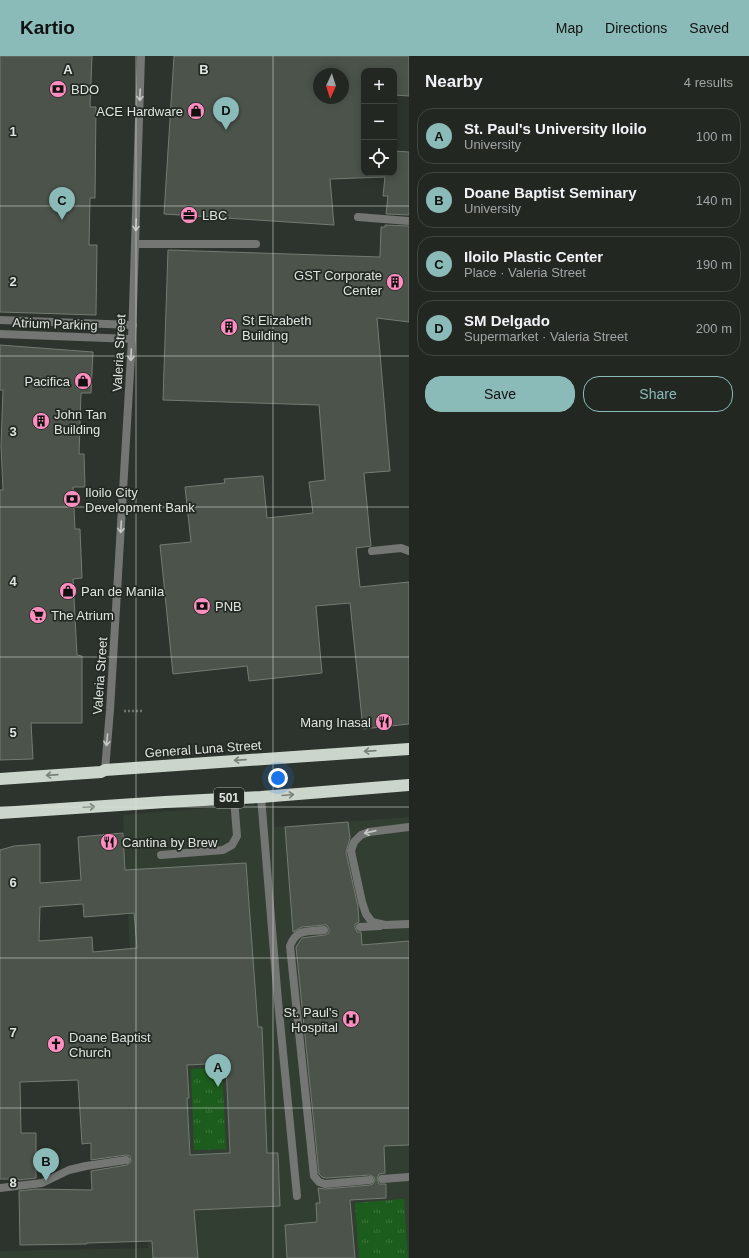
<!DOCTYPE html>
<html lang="en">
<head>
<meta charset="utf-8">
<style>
	body { margin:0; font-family:Helvetica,sans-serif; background:#2a2f2a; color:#f1f3f6 }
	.controls { position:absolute; right:12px; top:12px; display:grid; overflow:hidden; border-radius:8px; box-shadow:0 2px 10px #0003 }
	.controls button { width:36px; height:36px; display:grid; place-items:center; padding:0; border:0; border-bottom:1px solid #3f4440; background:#222722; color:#f1f3f6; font:20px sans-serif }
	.compass { position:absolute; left:313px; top:12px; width:36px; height:36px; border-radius:50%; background:#222722; box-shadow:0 2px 10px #0003; rotate:184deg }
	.you { position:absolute; left:278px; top:722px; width:14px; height:14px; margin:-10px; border:3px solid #fff; border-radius:50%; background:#1a73e8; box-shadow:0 0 0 6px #1a73e833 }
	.badge { display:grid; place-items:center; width:26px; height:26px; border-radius:50%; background:#8bbbb9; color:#111; font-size:13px; font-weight:700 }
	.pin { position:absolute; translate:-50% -33px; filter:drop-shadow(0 1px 2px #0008) }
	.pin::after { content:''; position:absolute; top:21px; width:14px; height:12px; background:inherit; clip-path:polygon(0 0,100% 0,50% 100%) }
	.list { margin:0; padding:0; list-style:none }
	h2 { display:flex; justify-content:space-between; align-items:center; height:52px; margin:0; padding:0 16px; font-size:17px }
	h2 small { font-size:13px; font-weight:400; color:#a2a5a5 }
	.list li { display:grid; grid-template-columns:26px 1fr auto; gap:12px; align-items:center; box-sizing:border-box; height:56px; margin:0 8px 8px; padding:0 8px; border:1px solid #3f4440; border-radius:16px }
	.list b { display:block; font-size:15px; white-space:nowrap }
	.list p { margin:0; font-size:13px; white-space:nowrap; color:#a2a5a5 }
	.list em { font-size:13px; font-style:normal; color:#a2a5a5 }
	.actions { display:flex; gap:8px; padding:12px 16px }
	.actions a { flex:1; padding:9px 0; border:1px solid #8bbbb9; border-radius:16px; text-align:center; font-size:14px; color:#8bbbb9 }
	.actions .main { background:#8bbbb9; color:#111 }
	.icon { flex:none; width:22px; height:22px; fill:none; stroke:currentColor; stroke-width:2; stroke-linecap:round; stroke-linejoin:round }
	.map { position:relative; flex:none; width:409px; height:1202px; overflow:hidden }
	header { display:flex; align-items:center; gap:24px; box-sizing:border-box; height:56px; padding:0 20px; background:#8bbbb9; color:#111 }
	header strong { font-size:19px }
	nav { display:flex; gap:22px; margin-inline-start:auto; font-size:14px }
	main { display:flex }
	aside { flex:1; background:#222722 }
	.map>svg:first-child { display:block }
</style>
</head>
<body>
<header>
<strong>Kartio</strong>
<nav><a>Map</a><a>Directions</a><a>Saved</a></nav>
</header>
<main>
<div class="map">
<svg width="409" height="1202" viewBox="0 0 409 1202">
	<defs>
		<pattern id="park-tufts" width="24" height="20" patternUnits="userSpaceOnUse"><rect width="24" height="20" fill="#1c5d1d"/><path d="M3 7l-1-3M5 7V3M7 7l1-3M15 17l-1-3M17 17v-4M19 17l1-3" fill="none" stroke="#3d743d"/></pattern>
	</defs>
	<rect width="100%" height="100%" fill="#2d342d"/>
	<polygon fill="#333e32" points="273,747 275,771 409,761 409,1202 0,1202 0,1195 148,1192 140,1088 123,759"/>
	<g fill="url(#park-tufts)">
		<polygon points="222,1012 226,1093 194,1094 191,1013"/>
		<polygon points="404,1143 408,1202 359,1202 355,1147"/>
	</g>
	<g fill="#4b534b" stroke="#737b72" fill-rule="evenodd">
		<polygon points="0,0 92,0 90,51 96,51 95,142 90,142 89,189 97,189 96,259 0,256"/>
		<path d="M174 0H409V40L394 39V15H364V117H394V95L409 96V159L386 158 388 140H383L385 121 330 123 334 169 164 158ZM319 18H343V42H319Z"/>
		<polygon points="385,169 409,170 409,266 377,262 390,415 364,417 371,490 356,492 360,531 409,526 409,668 363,673 350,547 316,550 322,617 249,625 247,610 173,618 160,489 191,486 185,431 225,427 224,423 263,420 267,462 313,457 309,426 325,424 319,349 163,344 168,194 380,201 381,171 385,171"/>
		<polygon points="0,289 93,296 91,337 81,337 79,398 84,398 85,431 73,431 75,473 80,473 82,522 73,523 77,599 82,600 82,667 31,667 33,703 0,704 0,434 3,434 1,390 3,334 0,334"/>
		<polygon points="348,766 350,782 346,796 358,851 359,866 355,868 355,872 357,876 361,876 362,889 409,885 409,1089 384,1090 385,1117 379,1118 377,1123 379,1128 386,1128 386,1142 350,1144 355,1202 287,1202 285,1169 317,1166 316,1147 320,1147 318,1132 325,1133 370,1129 373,1128 375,1124 374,1121 370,1119 326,1122 322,1121 319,1118 296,891 302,882 309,881 325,879 329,877 329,873 327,869 324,869 302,871 293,876 285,771"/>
		<path d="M123 777 125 814 246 807 258 971H262L267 1097H278L280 1150 194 1154 198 1202H153L152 1185 87 1187V1188L20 1189 19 1135 36 1133 92 1134 91 1115 127 1109 131 1106 130 1100 126 1099 91 1104V1087L82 1088 78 1024 20 1026 21 1077H36V1122L19 1124V1123H0V794L14 790 40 788V827L81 824 78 781ZM83 848 84 861 134 857 137 892 93 896 92 881 39 885 40 851ZM226 1007 230 1097 190 1099 187 1042H189L187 1009Z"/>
	</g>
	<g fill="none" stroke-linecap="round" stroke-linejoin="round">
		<polyline stroke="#6e746e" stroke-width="2.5" stroke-dasharray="2 2" stroke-linecap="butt" points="124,655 142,655"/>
		<g stroke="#737672" stroke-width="8">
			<polyline points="358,161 409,165"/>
			<polyline points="136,188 256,188"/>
			<polyline points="0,264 133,269"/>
			<polyline points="0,278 132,283"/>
			<polyline points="372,495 401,492 409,495"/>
			<polyline points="261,741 278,945 297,1140"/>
			<polyline points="409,771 369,776 361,779 354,786 351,795 362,846 366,858 372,866 385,869 409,868"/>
			<polyline points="161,799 223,794 232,789 237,780 234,742"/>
			<polyline points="360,871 380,870"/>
			<path d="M324 874C308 876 297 872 290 890L314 1120 319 1126 325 1128 370 1124"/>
			<polyline points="382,1123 409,1121"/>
			<polyline points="0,1132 42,1127 69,1114 86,1110 126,1104"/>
		</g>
		<polyline stroke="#737672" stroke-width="8" points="105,714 110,654 132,283 141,0"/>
		<g stroke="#ccd5cb" stroke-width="12">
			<polyline points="0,723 101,716 105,714 409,693"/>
			<polyline points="0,757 165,746 261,741 409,729"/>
		</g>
	</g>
	<defs><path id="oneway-shaft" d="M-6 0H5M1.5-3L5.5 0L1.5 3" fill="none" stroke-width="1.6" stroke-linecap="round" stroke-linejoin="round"/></defs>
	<g stroke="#c5c8c4">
		<use href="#oneway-shaft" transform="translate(140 39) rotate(92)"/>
		<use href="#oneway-shaft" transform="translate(136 169) rotate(92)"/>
		<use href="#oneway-shaft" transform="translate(131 299) rotate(93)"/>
		<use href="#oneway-shaft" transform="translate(121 471) rotate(93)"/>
		<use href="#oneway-shaft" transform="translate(107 684) rotate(95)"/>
		<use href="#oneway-shaft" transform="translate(370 776) rotate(167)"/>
	</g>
	<g stroke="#788077">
		<use href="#oneway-shaft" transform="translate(370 695) rotate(176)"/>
		<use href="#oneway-shaft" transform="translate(240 704) rotate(176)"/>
		<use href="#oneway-shaft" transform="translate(52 719) rotate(176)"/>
		<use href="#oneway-shaft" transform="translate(288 739) rotate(-5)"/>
		<use href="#oneway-shaft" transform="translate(89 751) rotate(-3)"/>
	</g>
	<path fill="none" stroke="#e0e4df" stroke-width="1" stroke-opacity="0.55" d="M136 0V1202M273 0V1202M0 150H409M0 300H409M0 451H409M0 601H409M0 751H409M0 902H409M0 1052H409"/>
	<defs>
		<symbol id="bank-disc" viewBox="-11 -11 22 22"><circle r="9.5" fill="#fd8ebf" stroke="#232a23"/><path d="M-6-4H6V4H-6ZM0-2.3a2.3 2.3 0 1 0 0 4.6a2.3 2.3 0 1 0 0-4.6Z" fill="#111"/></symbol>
		<symbol id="shop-disc" viewBox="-11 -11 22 22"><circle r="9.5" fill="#fd8ebf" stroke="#232a23"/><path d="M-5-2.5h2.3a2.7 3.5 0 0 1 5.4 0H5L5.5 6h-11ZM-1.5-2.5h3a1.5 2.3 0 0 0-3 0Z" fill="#111"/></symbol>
		<symbol id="office-disc" viewBox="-11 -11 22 22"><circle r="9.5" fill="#fd8ebf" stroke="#232a23"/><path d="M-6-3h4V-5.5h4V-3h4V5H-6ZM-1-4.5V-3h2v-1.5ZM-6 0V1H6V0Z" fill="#111"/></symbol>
		<symbol id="building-disc" viewBox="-11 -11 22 22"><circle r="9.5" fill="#fd8ebf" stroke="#232a23"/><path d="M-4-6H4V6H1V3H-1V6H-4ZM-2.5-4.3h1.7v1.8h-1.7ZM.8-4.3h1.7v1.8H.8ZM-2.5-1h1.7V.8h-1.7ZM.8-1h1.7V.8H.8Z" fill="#111"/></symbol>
		<symbol id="supermarket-disc" viewBox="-11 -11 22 22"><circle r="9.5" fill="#fd8ebf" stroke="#232a23"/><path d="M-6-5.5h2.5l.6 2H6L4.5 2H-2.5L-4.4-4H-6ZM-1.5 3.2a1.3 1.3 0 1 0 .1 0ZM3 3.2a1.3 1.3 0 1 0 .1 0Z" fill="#111"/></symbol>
		<symbol id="restaurant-disc" viewBox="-11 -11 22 22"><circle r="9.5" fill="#fd8ebf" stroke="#232a23"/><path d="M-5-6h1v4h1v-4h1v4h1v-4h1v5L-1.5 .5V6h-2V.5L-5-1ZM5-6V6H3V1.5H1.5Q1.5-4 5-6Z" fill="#111"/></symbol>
		<symbol id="hospital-disc" viewBox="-11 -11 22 22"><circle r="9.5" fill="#fd8ebf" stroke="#232a23"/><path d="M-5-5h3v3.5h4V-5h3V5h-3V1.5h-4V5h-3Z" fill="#111"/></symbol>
		<symbol id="church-disc" viewBox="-11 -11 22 22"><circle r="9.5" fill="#fd8ebf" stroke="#232a23"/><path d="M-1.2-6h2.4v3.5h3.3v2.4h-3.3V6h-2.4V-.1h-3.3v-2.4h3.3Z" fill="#111"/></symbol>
	</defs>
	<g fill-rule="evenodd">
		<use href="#bank-disc" x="48" y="23" width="20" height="20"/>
		<use href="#shop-disc" x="186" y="45" width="20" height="20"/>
		<use href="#office-disc" x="179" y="149" width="20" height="20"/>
		<use href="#building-disc" x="385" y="216" width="20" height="20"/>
		<use href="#building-disc" x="219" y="261" width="20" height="20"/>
		<use href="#shop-disc" x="73" y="315" width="20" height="20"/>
		<use href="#building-disc" x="31" y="355" width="20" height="20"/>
		<use href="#bank-disc" x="62" y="433" width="20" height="20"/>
		<use href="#shop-disc" x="58" y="525" width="20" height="20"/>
		<use href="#bank-disc" x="192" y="540" width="20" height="20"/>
		<use href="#supermarket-disc" x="28" y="549" width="20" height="20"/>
		<use href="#restaurant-disc" x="374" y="656" width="20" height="20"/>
		<use href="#restaurant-disc" x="99" y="776" width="20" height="20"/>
		<use href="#hospital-disc" x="341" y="953" width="20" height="20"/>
		<use href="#church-disc" x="46" y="978" width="20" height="20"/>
	</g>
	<g text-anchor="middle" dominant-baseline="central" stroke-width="3.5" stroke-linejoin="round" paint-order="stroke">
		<rect fill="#232a23" stroke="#a7aca7" stroke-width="1" x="214" y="732" width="30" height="20" rx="3"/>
		<g font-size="12" font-weight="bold" fill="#e0e4df">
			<text x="229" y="742">501</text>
		</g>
		<g font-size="13" fill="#e0e4df" stroke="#232a23" text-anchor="start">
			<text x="71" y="33">BDO</text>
			<text x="183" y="55" text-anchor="end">ACE Hardware</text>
			<text x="202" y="159">LBC</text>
			<text x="382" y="219" text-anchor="end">GST Corporate<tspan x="382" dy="15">Center</tspan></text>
			<text x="242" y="264">St Elizabeth<tspan x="242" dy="15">Building</tspan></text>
			<text x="70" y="325" text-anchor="end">Pacifica</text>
			<text x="54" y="358">John Tan<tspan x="54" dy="15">Building</tspan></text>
			<text x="85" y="436">Iloilo City<tspan x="85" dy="15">Development Bank</tspan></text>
			<text x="81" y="535">Pan de Manila</text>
			<text x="215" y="550">PNB</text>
			<text x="51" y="559">The Atrium</text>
			<text x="371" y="666" text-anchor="end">Mang Inasal</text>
			<text x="122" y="786">Cantina by Brew</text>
			<text x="338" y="956" text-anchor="end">St. Paul's<tspan x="338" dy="15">Hospital</tspan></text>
			<text x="69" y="981">Doane Baptist<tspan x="69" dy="15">Church</tspan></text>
		</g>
		<g font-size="13" fill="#e0e4df" stroke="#232a23">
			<text transform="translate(55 268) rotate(2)">Atrium Parking</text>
			<text transform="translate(119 297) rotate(-87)">Valeria Street</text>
			<text transform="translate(100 620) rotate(-86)">Valeria Street</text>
			<text transform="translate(203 693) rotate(-4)">General Luna Street</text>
		</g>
	</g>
	<g font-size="13" text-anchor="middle" font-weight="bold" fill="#e0e4df" stroke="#232a23" stroke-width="3.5" stroke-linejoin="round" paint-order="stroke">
		<text x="68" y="18">A</text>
		<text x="204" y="18">B</text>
		<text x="13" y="80">1</text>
		<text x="13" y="230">2</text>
		<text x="13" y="380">3</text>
		<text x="13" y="530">4</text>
		<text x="13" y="681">5</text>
		<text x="13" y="831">6</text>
		<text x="13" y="981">7</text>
		<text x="13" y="1131">8</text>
	</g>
</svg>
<div class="controls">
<button>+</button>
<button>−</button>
<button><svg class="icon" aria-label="locate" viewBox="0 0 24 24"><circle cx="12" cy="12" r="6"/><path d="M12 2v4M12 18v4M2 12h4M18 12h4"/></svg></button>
</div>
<svg class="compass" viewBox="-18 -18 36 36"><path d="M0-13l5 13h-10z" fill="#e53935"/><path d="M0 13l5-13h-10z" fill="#a2a5a5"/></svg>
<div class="you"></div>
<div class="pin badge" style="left:218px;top:1031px">A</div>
<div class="pin badge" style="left:46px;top:1125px">B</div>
<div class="pin badge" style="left:62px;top:164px">C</div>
<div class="pin badge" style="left:226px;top:74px">D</div>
</div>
<aside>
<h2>Nearby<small>4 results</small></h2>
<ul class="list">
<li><span class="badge">A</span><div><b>St. Paul's University Iloilo</b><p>University</p></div><em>100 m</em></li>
<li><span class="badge">B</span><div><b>Doane Baptist Seminary</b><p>University</p></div><em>140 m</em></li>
<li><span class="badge">C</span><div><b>Iloilo Plastic Center</b><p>Place · Valeria Street</p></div><em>190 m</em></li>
<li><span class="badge">D</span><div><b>SM Delgado</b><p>Supermarket · Valeria Street</p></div><em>200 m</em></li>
</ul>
<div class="actions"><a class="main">Save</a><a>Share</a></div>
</aside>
</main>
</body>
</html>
